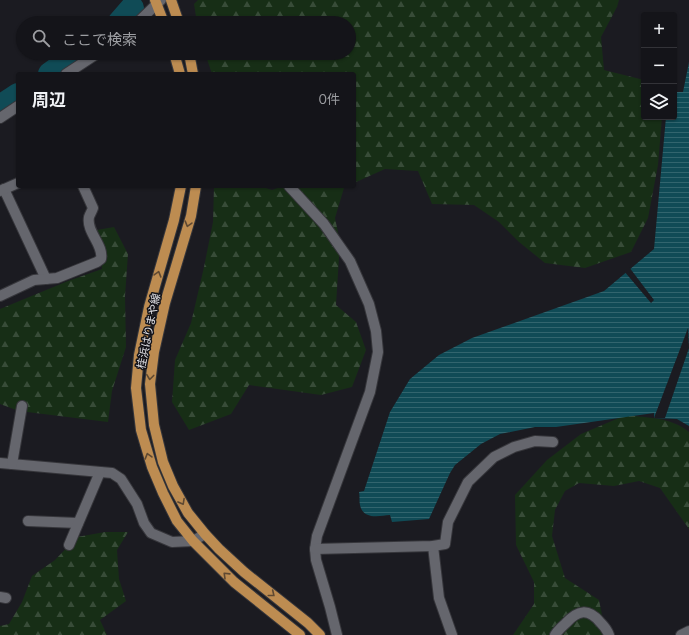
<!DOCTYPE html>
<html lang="ja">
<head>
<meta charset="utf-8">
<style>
	body { margin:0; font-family:Commissioner,"Noto Sans JP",sans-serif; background:#1d1d22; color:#f1f3f6 }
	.controls { position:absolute; right:12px; top:12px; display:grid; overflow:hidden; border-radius:4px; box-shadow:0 1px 3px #0004 }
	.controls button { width:36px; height:36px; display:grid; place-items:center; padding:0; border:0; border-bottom:1px solid #333338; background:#141419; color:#f1f3f6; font:20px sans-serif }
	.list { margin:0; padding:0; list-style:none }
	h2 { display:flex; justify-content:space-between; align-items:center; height:52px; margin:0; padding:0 16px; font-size:17px }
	h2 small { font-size:13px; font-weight:400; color:#9d9ea2 }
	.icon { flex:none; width:22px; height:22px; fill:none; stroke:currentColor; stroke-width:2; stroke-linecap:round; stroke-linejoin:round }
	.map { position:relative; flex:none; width:689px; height:635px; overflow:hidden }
	.search { position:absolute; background:#141419; box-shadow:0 1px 3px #0004; left:16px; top:16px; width:340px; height:44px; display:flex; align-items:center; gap:10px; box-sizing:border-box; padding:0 14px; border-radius:22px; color:#9d9ea2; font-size:15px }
	.panel { position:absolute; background:#141419; box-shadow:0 1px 3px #0004; left:16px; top:72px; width:340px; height:116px; border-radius:4px }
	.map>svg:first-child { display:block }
</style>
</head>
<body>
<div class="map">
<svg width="689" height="635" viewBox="0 0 689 635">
	<defs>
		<pattern id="forest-firs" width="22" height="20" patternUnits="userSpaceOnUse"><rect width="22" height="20" fill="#172e16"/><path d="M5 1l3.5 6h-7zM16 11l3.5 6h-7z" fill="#384c38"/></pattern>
		<pattern id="water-rules" width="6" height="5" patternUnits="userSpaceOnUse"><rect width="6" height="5" fill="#104b56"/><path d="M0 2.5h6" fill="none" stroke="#32656e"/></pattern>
	</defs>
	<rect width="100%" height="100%" fill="#1b1b21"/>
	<g fill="url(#forest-firs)">
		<polygon points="198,0 619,0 617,7 601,37 604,70 644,80 644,117 662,117 658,165 648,218 631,252 585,268 545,263 519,242 499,222 474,205 432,204 418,171 385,169 354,183 354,74 212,74 205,53 349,53 349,23 197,23 194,4"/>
		<polygon points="214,186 260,186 272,190 283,186 348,186 344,188 335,218 340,242 336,305 356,322 366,350 352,387 321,395 249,385 231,414 189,430 172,402 175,360 191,323 204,267 213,222"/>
		<polygon points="114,227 128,254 125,296 126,347 112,391 108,422 19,411 0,404 0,309 68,281 102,269 97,230"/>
		<path d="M626 415C648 418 671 417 689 432V529L660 488 639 481 614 486 579 483 565 491 555 510 552 536 565 578 599 600 606 635H513L515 632 534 604V582L516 545 515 495 547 460 581 434Z"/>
		<polygon points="105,532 128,532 117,550 119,579 126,601 100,620 107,635 0,635 0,626 9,624 22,602 32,576 55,560 77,537"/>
	</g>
	<path fill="url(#water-rules)" d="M689 62V426L677 419 654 418V413L556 427H535L500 434 481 444 455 465 450 473 429 519 392 522 390 515C379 516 363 520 360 505 359 500 360 497 359 492L364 491 390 412 410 379 439 355 472 338 604 291 654 249 666 117H674V92H683Z"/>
	<g fill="#1b1b21">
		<polygon points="629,267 654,300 651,303 624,271"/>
		<polygon points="688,328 689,348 665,418 654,418"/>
	</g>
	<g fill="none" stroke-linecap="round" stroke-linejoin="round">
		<g stroke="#104b56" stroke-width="24">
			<polyline points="119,23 132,8"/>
			<polyline points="50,74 79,53"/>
			<polyline points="0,107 18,95"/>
		</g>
		<defs>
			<g id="street">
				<polyline points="137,23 161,0"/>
				<polyline points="66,74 98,53"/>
				<polyline points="0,118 18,106"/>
				<polyline points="289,186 324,224 350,261 369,304 376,331 378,352 370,392 317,536 315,549 316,560 330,607 337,635"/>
				<polyline points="4,189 46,279"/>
				<polyline points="0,191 18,183"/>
				<path d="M0 296 34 280 57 278 97 262 101 259C104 245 86 232 89 217 90 214 92 211 93 208L83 186"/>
				<polyline points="0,463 112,473 121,479 137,504 144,523 151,533 172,542 193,541 205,534"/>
				<polyline points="12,464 22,406"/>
				<polyline points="28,521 78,523"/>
				<polyline points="69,545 100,472"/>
				<polyline points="433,546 439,598 452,635"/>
				<polyline points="315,549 433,546 445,544 448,522 468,482 494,457 514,447 535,441 553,442"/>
				<polyline points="0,597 6,598"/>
				<path d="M555 635C558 630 562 627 566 623 578 610 588 608 600 622 604 626 607 629 609 635"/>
				<polyline points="681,635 689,631"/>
			</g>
			<g id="primary">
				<polyline points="155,0 164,23"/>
				<polyline points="171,0 179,23"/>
				<polyline points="174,53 180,74"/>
				<polyline points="189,53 193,74"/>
				<polyline points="181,186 174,220 149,307 139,355 136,388 141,430 152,467 163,493 177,521 193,541 234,582 300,635"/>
				<polyline points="196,186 191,216 165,303 154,352 150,384 154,425 163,462 173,486 188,513 205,534 219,549 244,572 308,623 320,635"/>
			</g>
		</defs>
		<use href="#street" stroke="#36363b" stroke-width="12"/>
		<use href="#primary" stroke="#36363b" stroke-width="12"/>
		<use href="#street" stroke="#65666d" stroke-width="10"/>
		<use href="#primary" stroke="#bd8c51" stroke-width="10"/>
	</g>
	<defs><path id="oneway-chevron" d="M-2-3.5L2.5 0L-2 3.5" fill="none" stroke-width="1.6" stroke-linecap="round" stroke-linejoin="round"/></defs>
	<g stroke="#5f4932">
		<use href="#oneway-chevron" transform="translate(188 224) rotate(106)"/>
		<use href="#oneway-chevron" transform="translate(158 274) rotate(-74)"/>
		<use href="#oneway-chevron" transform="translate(150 377) rotate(97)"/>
		<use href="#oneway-chevron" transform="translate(148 456) rotate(-106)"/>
		<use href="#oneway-chevron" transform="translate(182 502) rotate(61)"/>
		<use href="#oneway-chevron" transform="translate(226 575) rotate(-136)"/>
		<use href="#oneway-chevron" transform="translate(272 594) rotate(39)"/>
	</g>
	<g text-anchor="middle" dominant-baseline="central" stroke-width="3" stroke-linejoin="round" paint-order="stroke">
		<g font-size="11" fill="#e0e0e5" stroke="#121218">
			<text transform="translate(148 331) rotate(-78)">桂浜はりまや線</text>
		</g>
	</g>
</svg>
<div class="controls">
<button>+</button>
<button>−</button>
<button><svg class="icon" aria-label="layers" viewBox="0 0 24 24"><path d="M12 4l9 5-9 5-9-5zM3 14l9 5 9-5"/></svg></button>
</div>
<div class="search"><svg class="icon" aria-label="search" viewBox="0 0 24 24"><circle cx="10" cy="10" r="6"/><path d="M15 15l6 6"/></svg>ここで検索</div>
<section class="panel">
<h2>周辺<small>0件</small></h2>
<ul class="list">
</ul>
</section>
</div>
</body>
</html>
